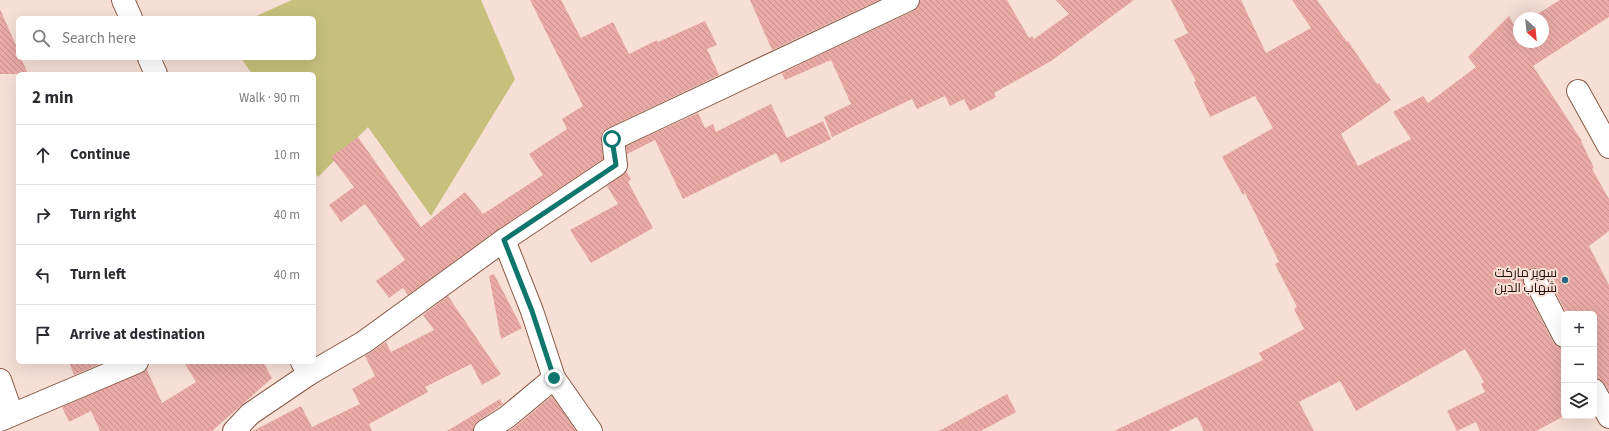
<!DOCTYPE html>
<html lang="en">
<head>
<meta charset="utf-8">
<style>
	body { margin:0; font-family:"Source Sans 3",Cairo,sans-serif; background:#f2f2f3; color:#2b2b33 }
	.controls { position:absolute; right:12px; bottom:12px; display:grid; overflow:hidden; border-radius:6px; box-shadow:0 4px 16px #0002 }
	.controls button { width:36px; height:36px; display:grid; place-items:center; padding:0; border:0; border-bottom:1px solid #e1e1e2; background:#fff; color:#2b2b33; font:20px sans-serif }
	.compass { position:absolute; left:1513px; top:12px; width:36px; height:36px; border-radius:50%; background:#fff; box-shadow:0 4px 16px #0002; rotate:153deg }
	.stop { position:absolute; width:12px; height:12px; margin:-9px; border:3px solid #0f766e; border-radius:50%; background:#fff }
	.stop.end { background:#0f766e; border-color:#fff; box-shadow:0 1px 4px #0008 }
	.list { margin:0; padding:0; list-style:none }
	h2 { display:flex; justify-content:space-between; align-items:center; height:52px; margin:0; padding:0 16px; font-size:17px }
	h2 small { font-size:13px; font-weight:400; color:#7c7c81 }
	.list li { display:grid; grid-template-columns:26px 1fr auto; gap:12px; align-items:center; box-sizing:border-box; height:60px; padding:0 16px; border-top:1px solid #e1e1e2 }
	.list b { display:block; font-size:15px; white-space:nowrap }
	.list em { font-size:13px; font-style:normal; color:#7c7c81 }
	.icon { flex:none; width:22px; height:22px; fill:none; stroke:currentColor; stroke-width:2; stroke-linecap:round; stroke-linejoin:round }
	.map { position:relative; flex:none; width:1609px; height:431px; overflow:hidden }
	.search { position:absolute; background:#fff; box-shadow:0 4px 16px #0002; left:16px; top:16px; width:300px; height:44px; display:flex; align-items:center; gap:10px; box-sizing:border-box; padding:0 14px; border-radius:6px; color:#7c7c81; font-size:15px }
	.panel { position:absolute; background:#fff; box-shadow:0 4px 16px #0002; left:16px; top:72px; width:300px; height:292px; border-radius:6px }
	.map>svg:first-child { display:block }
</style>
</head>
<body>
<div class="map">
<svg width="1609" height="431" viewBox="0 0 1609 431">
	<defs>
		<pattern id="building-back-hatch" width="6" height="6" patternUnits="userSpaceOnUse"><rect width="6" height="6" fill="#e9aaa6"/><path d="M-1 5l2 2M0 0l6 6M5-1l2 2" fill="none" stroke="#c8918d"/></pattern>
	</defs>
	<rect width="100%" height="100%" fill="#f7dfd5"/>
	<polygon fill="#c7c07c" points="292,0 481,0 515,79 431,216 368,127 318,177 314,171 314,74 252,74 241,58 314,58 314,18 252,18"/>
	<g fill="url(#building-back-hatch)">
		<polygon points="530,0 561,0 581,38 613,22 629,54 657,40 658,42 705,21 717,45 707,49 719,75 608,128 602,133 601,140 603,159 497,230 408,295 403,288 389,298 376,281 405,260 365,204 341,222 329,205 354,187 331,157 358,137 421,227 465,192 483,214 543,175 529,154 567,129 562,119 583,106"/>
		<polygon points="750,0 879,0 772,50"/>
		<polygon points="920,0 1007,0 1029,38 1032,36 1034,39 1069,14 1056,0 1134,0 1051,61 994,93 996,97 970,111 964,99 950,106 945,96 917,109 912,99 832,137 824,117 851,104 831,60 785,80 782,73 913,11 918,7"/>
		<polygon points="1171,0 1241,0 1266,53 1311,28 1292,0 1317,0 1347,42 1348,41 1377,84 1379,83 1391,100 1341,134 1358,166 1411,139 1393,112 1423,96 1428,103 1476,67 1468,57 1509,16 1516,28 1519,26 1519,42 1543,42 1543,18 1531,18 1560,0 1609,0 1609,17 1533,66 1582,141 1581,141 1594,168 1592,169 1609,199 1609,231 1589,246 1609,285 1609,391 1601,380 1594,376 1594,314 1567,314 1546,274 1541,269 1535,268 1529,269 1524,274 1523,280 1524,286 1553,342 1558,347 1564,348 1564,416 1536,431 1480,431 1476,422 1457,431 1447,411 1485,392 1481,384 1484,382 1465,349 1356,411 1340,381 1299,402 1314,431 1204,431 1197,417 1168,431 1114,431 1263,360 1259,353 1304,329 1294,309 1297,307 1275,264 1279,262 1245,193 1243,195 1222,157 1273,128 1255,96 1210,117 1194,82 1196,81 1174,40 1188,33"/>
		<polygon points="0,9 18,50 18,58 21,58 28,74 0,74"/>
		<polygon points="771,104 787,138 823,121 831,139 781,163 776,153 683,199 655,140 627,154 626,146 698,113 705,128 713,124 716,132"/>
		<polygon points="626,171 631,179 628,182 653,228 591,263 570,230 618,204 607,186"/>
		<polygon points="494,274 522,328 501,339 489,276"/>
		<polygon points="448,296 501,374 482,385 471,364 425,387 428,392 369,424 372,431 253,431 301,406 312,427 360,404 352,389 375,376 365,356 386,342 391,352 434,330 423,315"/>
		<polygon points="69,362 105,362 74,375"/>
		<polygon points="184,362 263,362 272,378 212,431 100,431 91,411 69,422 62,407 147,370 162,403 196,382"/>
		<polygon points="1007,394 1016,412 981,431 939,431"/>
		<polygon points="552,396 576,431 508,431 515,427"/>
		<polygon points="500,399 503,404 478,421 474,425 473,431 447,431"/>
	</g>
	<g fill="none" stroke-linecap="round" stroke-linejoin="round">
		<defs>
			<g id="minor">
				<polyline points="123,0 131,18"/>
				<polyline points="149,58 156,74"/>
				<polyline points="1578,91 1609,147"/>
				<polyline points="504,240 532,311 554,378 591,431"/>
				<polyline points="1535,280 1564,336"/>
				<polyline points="309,374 364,342 504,240 616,165 613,139 908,0"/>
				<polyline points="0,380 12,414"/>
				<polyline points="1594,390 1609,417"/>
				<polyline points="0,420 137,362"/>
				<polyline points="234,431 250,414 309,374 302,362"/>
				<polyline points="485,431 507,417 554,378"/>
			</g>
		</defs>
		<use href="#minor" stroke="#8a5843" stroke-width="24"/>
		<use href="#minor" stroke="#fff" stroke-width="22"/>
	</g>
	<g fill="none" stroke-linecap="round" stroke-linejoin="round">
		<polyline stroke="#0f766e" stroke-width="5" points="554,378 532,311 504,240 616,165 612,139"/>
	</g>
	<circle fill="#29697e" stroke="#f7dfd5" stroke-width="1.5" cx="1565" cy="280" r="4"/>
	<g text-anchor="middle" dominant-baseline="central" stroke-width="4" stroke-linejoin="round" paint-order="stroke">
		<g font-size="13" fill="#230f07" stroke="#f7dfd5" text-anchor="end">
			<text x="1557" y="273">سوپر مارکت<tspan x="1557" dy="15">شهاب الدین</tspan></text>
		</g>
	</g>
</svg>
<div class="controls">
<button>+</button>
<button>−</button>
<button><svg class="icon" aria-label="layers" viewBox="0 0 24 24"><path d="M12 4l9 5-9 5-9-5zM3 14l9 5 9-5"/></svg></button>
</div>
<svg class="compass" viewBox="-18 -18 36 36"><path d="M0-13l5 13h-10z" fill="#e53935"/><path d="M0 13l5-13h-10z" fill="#7c7c81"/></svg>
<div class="stop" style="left:612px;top:139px"></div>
<div class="stop end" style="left:554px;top:378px"></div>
<div class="search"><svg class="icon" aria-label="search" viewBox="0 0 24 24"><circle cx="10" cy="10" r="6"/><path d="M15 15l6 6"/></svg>Search here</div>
<section class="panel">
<h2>2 min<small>Walk · 90 m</small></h2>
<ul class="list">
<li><svg class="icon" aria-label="ahead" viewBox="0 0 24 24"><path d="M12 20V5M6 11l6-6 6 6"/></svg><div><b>Continue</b></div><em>10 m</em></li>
<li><svg class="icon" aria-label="right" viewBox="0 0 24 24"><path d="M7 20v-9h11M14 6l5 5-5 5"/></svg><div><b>Turn right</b></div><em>40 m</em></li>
<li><svg class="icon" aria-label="left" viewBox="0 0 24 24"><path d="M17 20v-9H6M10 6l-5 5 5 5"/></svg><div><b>Turn left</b></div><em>40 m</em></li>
<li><svg class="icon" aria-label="arrive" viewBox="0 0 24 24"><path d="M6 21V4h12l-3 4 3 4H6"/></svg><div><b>Arrive at destination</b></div></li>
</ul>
</section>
</div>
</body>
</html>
